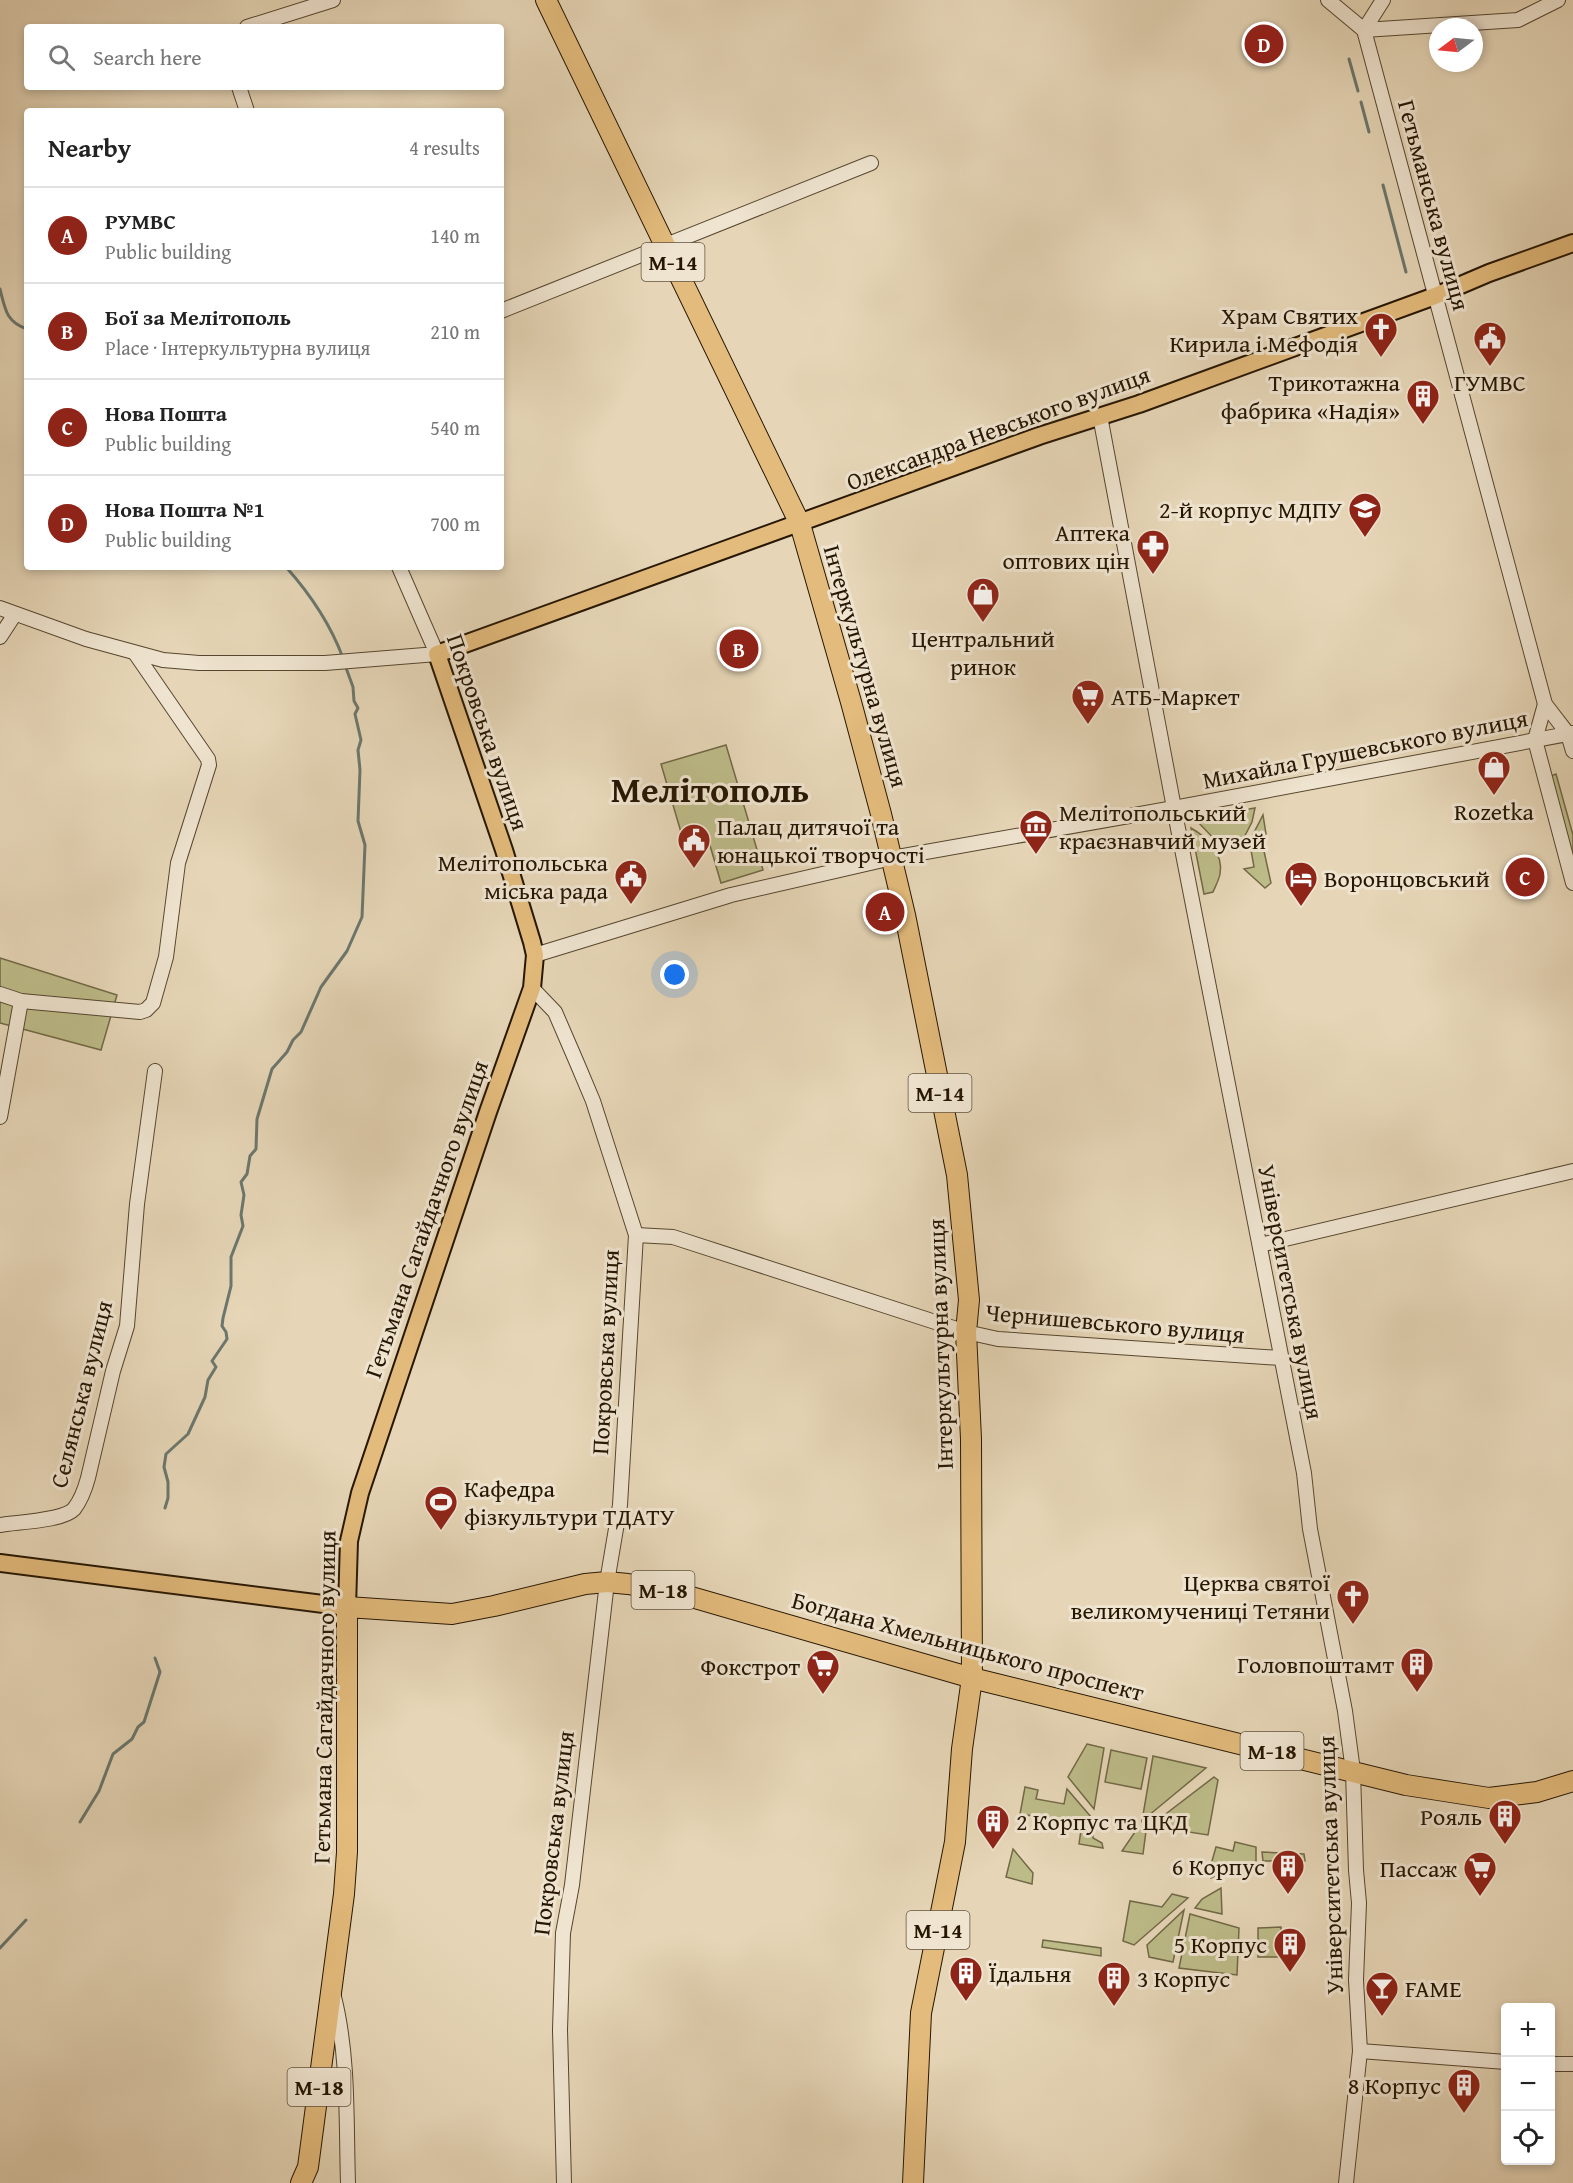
<!DOCTYPE html>
<html lang="en">
<head>
<meta charset="utf-8">
<style>
	body { margin:0; font-family:"Gentium Book Plus",serif; background:#f6f6f6; color:#222 }
	.controls { position:absolute; right:18px; bottom:18px; display:grid; overflow:hidden; border-radius:6px; box-shadow:0 3px 9px #0003 }
	.controls button { width:54px; height:54px; display:grid; place-items:center; padding:0; border:0; border-bottom:2px solid #e0e0e0; background:#fff; color:#222; font:30px sans-serif }
	.compass { position:absolute; left:1429px; top:18px; width:54px; height:54px; border-radius:50%; background:#fff; box-shadow:0 3px 9px #0003; rotate:254deg }
	.you { position:absolute; left:675px; top:975px; width:21px; height:21px; margin:-15px; border:4px solid #fff; border-radius:50%; background:#1a73e8; box-shadow:0 0 0 9px #1a73e833 }
	.badge { display:grid; place-items:center; width:39px; height:39px; border-radius:50%; background:#8f2418; color:#fff; font-size:20px; font-weight:700 }
	.pin { position:absolute; translate:-50% -50%; border:3px solid #fff; box-shadow:0 2px 6px #0006 }
	.list { margin:0; padding:0; list-style:none }
	h2 { display:flex; justify-content:space-between; align-items:center; height:78px; margin:0; padding:0 24px; font-size:26px }
	h2 small { font-size:20px; font-weight:400; color:#767676 }
	.list li { display:grid; grid-template-columns:39px 1fr auto; gap:18px; align-items:center; box-sizing:border-box; height:96px; padding:0 24px; border-top:2px solid #e0e0e0 }
	.list b { display:block; font-size:22px; white-space:nowrap }
	.list p { margin:0; font-size:20px; white-space:nowrap; color:#767676 }
	.list em { font-size:20px; font-style:normal; color:#767676 }
	.icon { flex:none; width:33px; height:33px; fill:none; stroke:currentColor; stroke-width:2; stroke-linecap:round; stroke-linejoin:round }
	.map { position:relative; flex:none; width:1573px; height:2183px; overflow:hidden }
	.search { position:absolute; background:#fff; box-shadow:0 3px 9px #0003; left:24px; top:24px; width:480px; height:66px; display:flex; align-items:center; gap:15px; box-sizing:border-box; padding:0 21px; border-radius:6px; color:#767676; font-size:22px }
	.panel { position:absolute; background:#fff; box-shadow:0 3px 9px #0003; left:24px; top:108px; width:480px; height:462px; border-radius:6px }
	.map>svg:first-child { display:block }
</style>
</head>
<body>
<div class="map">
<svg width="1573" height="2183" viewBox="0 0 1573 2183">
	<rect width="100%" height="100%" fill="#e6d6b7"/>
	<filter id="stains"><feTurbulence type="fractalNoise" baseFrequency=".00333" numOctaves="4"/><feColorMatrix values="0 0 0 0 .2 0 0 0 0 .09 0 0 0 0 .02 0 0 0 .5 -.17"/></filter>
	<radialGradient id="worn" r=".72"><stop offset=".6" stop-color="#630" stop-opacity="0"/><stop offset="1" stop-color="#630" stop-opacity=".3"/></radialGradient>
	<g fill="#bdbc89" stroke="#726946" stroke-width="1.5">
		<polygon points="726,745 763,870 721,883 706,832 683,839 661,764"/>
		<polygon points="1556,774 1573,835 1573,858 1551,776"/>
		<polygon points="1255,808 1252,822 1239,847 1234,844 1221,846 1195,819"/>
		<polygon points="1263,815 1266,834 1262,842 1271,883 1265,888 1244,869 1254,867 1251,850 1245,850"/>
		<path d="M1191 828C1207 837 1224 854 1220 874 1219 880 1215 887 1213 892L1204 894Z"/>
		<polygon points="0,958 117,995 101,1050 0,1023"/>
		<polygon points="1087,1744 1104,1748 1094,1809 1068,1777"/>
		<polygon points="1111,1750 1147,1758 1141,1789 1105,1782"/>
		<polygon points="1153,1756 1206,1768 1142,1821"/>
		<polygon points="1214,1777 1218,1780 1208,1835 1150,1826"/>
		<polygon points="1025,1787 1038,1790 1036,1799 1064,1804 1067,1789 1092,1818 1093,1838 1102,1843 1103,1848 1079,1844 1082,1823 1020,1814"/>
		<polygon points="1137,1829 1146,1831 1143,1854 1122,1851"/>
		<polygon points="1235,1842 1256,1847 1256,1861 1211,1878 1210,1868 1216,1847 1233,1851"/>
		<polygon points="1013,1849 1033,1873 1032,1884 1006,1877"/>
		<polygon points="1262,1852 1304,1854 1305,1861 1263,1861"/>
		<polygon points="1221,1888 1222,1914 1195,1908 1202,1899"/>
		<polygon points="1172,1894 1188,1898 1134,1945 1123,1941 1130,1901 1162,1907"/>
		<polygon points="1184,1910 1173,1962 1149,1957 1147,1945"/>
		<polygon points="1190,1914 1239,1928 1237,1975 1179,1968"/>
		<polygon points="1281,1927 1282,1957 1258,1957 1258,1928"/>
		<polygon points="1043,1940 1101,1948 1101,1956 1042,1947"/>
	</g>
	<g fill="none" stroke-linecap="round" stroke-linejoin="round">
		<g stroke="#6b776e" stroke-width="3">
			<polyline points="1349,59 1358,91"/>
			<polyline points="1361,102 1369,132"/>
			<polyline points="1383,185 1406,272"/>
			<path d="M0 289C5 309 6 322 27 329"/>
			<path d="M286 567C311 595 330 623 343 658"/>
			<polyline points="165,1508 168,1498 168,1482 164,1467 166,1454 188,1434 205,1397 208,1380 216,1367 212,1361 227,1339 226,1332 222,1326 223,1318 231,1286 231,1257 243,1226 241,1215 244,1195 241,1182 247,1174 250,1156 256,1149 257,1119 272,1069 287,1052 293,1040 301,1032 321,987 347,951 362,917 365,845 358,821 360,770 358,750 361,740 355,714 358,708 354,701 353,687 345,665"/>
			<polyline points="80,1822 99,1791 113,1754 132,1739 138,1727 144,1722 160,1672 155,1658"/>
			<polyline points="0,1948 26,1920"/>
		</g>
		<defs>
			<g id="minor">
				<polyline points="1328,0 1364,30 1518,20 1558,0"/>
				<polyline points="1383,0 1364,30 1545,704 1568,734 1573,751"/>
				<polyline points="247,27 333,0"/>
				<polyline points="239,87 247,111"/>
				<polyline points="501,311 871,163"/>
				<polyline points="1100,416 1174,808 1304,1473 1310,1529 1345,1711 1353,1771 1356,1870 1359,1903 1356,1980 1360,2051 1346,2183"/>
				<polyline points="0,608 86,639 163,660 199,663 325,663 437,654 399,567"/>
				<polyline points="0,637 15,614"/>
				<polyline points="1545,704 1535,740 1573,883"/>
				<polyline points="535,955 731,895 892,858 1174,808 1573,733"/>
				<polyline points="532,988 555,1012 577,1063 593,1101 636,1235 620,1505 607,1582 572,1885 563,1933 560,2030 564,2183"/>
				<polyline points="0,994 21,1001 140,1012 146,1010 153,1003 166,957 178,863 209,765 208,759 135,653"/>
				<polyline points="0,1117 21,1001"/>
				<polyline points="636,1235 673,1237 966,1332 998,1339 1281,1358"/>
				<polyline points="1260,1245 1573,1171"/>
				<path d="M0 1525C17 1522 63 1521 74 1509 81 1500 85 1489 88 1478L113 1371 127 1326 137 1204 155 1071"/>
				<path d="M334 1997C349 2057 346 2122 348 2183"/>
				<polyline points="1360,2051 1506,2062"/>
				<polyline points="1550,2064 1573,2064"/>
			</g>
			<polyline id="major" points="0,1563 347,1607 349,1541 360,1493 488,1112 532,988 535,955 532,942 504,850 437,654 1039,436 1139,404 1435,296 1489,273 1573,243"/>
			<g id="highway">
				<polyline points="546,0 800,524 851,702 881,814 905,915 957,1175 969,1300 966,1332 971,1439 972,1678 962,1749 955,1842 921,2013 913,2183"/>
				<polyline points="301,2183 308,2167 344,1894 347,1852 347,1607 452,1614 494,1606 585,1584 607,1582 628,1584 674,1592 972,1678 1406,1785 1489,1798 1537,1792 1573,1781"/>
			</g>
		</defs>
		<use href="#minor" stroke="#56462f" stroke-width="16"/>
		<use href="#major" stroke="#261602" stroke-width="20"/>
		<use href="#highway" stroke="#261602" stroke-width="22"/>
		<use href="#minor" stroke="#efe4d0" stroke-width="14"/>
		<use href="#major" stroke="#e3bb7c" stroke-width="16"/>
		<use href="#highway" stroke="#e3bb7c" stroke-width="20"/>
	</g>
	<defs>
		<symbol id="church-pin" viewBox="-11 -11 22 30"><path d="M0 17L-7.5 6A9.5 9.5 0 1 1 7.5 6Z" fill="#8f2418" stroke="#efe4d0"/><path d="M-1.2-6h2.4v3.5h3.3v2.4h-3.3V6h-2.4V-.1h-3.3v-2.4h3.3Z" fill="#fff"/></symbol>
		<symbol id="civic-pin" viewBox="-11 -11 22 30"><path d="M0 17L-7.5 6A9.5 9.5 0 1 1 7.5 6Z" fill="#8f2418" stroke="#efe4d0"/><path d="M-.6-6.5H3V-4.5H.6V-3L4-1V1h2V6H-6V1h2V-1L-.6-3ZM-1.2 2.5V6h2.4V2.5Z" fill="#fff"/></symbol>
		<symbol id="building-pin" viewBox="-11 -11 22 30"><path d="M0 17L-7.5 6A9.5 9.5 0 1 1 7.5 6Z" fill="#8f2418" stroke="#efe4d0"/><path d="M-4-6H4V6H1V3H-1V6H-4ZM-2.5-4.3h1.7v1.8h-1.7ZM.8-4.3h1.7v1.8H.8ZM-2.5-1h1.7V.8h-1.7ZM.8-1h1.7V.8H.8Z" fill="#fff"/></symbol>
		<symbol id="university-pin" viewBox="-11 -11 22 30"><path d="M0 17L-7.5 6A9.5 9.5 0 1 1 7.5 6Z" fill="#8f2418" stroke="#efe4d0"/><path d="M0-5L7-2L0 1L-7-2ZM-4 1L0 2.5L4 1V4Q0 6-4 4Z" fill="#fff"/></symbol>
		<symbol id="pharmacy-pin" viewBox="-11 -11 22 30"><path d="M0 17L-7.5 6A9.5 9.5 0 1 1 7.5 6Z" fill="#8f2418" stroke="#efe4d0"/><path d="M-2-6h4v4h4v4h-4v4h-4v-4h-4v-4h4Z" fill="#fff"/></symbol>
		<symbol id="shop-pin" viewBox="-11 -11 22 30"><path d="M0 17L-7.5 6A9.5 9.5 0 1 1 7.5 6Z" fill="#8f2418" stroke="#efe4d0"/><path d="M-5-2.5h2.3a2.7 3.5 0 0 1 5.4 0H5L5.5 6h-11ZM-1.5-2.5h3a1.5 2.3 0 0 0-3 0Z" fill="#fff"/></symbol>
		<symbol id="supermarket-pin" viewBox="-11 -11 22 30"><path d="M0 17L-7.5 6A9.5 9.5 0 1 1 7.5 6Z" fill="#8f2418" stroke="#efe4d0"/><path d="M-6-5.5h2.5l.6 2H6L4.5 2H-2.5L-4.4-4H-6ZM-1.5 3.2a1.3 1.3 0 1 0 .1 0ZM3 3.2a1.3 1.3 0 1 0 .1 0Z" fill="#fff"/></symbol>
		<symbol id="museum-pin" viewBox="-11 -11 22 30"><path d="M0 17L-7.5 6A9.5 9.5 0 1 1 7.5 6Z" fill="#8f2418" stroke="#efe4d0"/><path d="M0-6L6-3V-2H-6V-3ZM-5-1h2V3h-2ZM-1-1h2V3h-2ZM3-1h2V3H3ZM-6 4H6V6H-6Z" fill="#fff"/></symbol>
		<symbol id="hotel-pin" viewBox="-11 -11 22 30"><path d="M0 17L-7.5 6A9.5 9.5 0 1 1 7.5 6Z" fill="#8f2418" stroke="#efe4d0"/><path d="M-6-4.5h1.5V1H6V5H4.5V3h-9V5H-6ZM-4 0a1.8 1.8 0 1 1 3.6 0ZM.5 0V-2.5h3Q6-2.5 6 0Z" fill="#fff"/></symbol>
		<symbol id="stadium-pin" viewBox="-11 -11 22 30"><path d="M0 17L-7.5 6A9.5 9.5 0 1 1 7.5 6Z" fill="#8f2418" stroke="#efe4d0"/><path d="M0-5a6.5 5 0 1 0 0 10a6.5 5 0 1 0 0-10ZM-3.5-1.8h7v3.6h-7Z" fill="#fff"/></symbol>
		<symbol id="bar-pin" viewBox="-11 -11 22 30"><path d="M0 17L-7.5 6A9.5 9.5 0 1 1 7.5 6Z" fill="#8f2418" stroke="#efe4d0"/><path d="M-6-5H6L.8 .8V4.5H3.5V6h-7V4.5H-.8V.8Z" fill="#fff"/></symbol>
	</defs>
	<g fill-rule="evenodd">
		<use href="#church-pin" x="1362" y="310" width="38" height="52"/>
		<use href="#civic-pin" x="1471" y="319" width="38" height="52"/>
		<use href="#building-pin" x="1404" y="377" width="38" height="52"/>
		<use href="#university-pin" x="1346" y="490" width="38" height="52"/>
		<use href="#pharmacy-pin" x="1134" y="527" width="38" height="52"/>
		<use href="#shop-pin" x="964" y="575" width="38" height="52"/>
		<use href="#supermarket-pin" x="1069" y="677" width="38" height="52"/>
		<use href="#shop-pin" x="1475" y="748" width="38" height="52"/>
		<use href="#museum-pin" x="1017" y="807" width="38" height="52"/>
		<use href="#civic-pin" x="675" y="821" width="38" height="52"/>
		<use href="#civic-pin" x="612" y="857" width="38" height="52"/>
		<use href="#hotel-pin" x="1282" y="859" width="38" height="52"/>
		<use href="#stadium-pin" x="422" y="1483" width="38" height="52"/>
		<use href="#church-pin" x="1334" y="1577" width="38" height="52"/>
		<use href="#building-pin" x="1398" y="1645" width="38" height="52"/>
		<use href="#supermarket-pin" x="804" y="1647" width="38" height="52"/>
		<use href="#building-pin" x="1486" y="1797" width="38" height="52"/>
		<use href="#building-pin" x="974" y="1802" width="38" height="52"/>
		<use href="#building-pin" x="1269" y="1847" width="38" height="52"/>
		<use href="#supermarket-pin" x="1461" y="1849" width="38" height="52"/>
		<use href="#building-pin" x="1271" y="1925" width="38" height="52"/>
		<use href="#building-pin" x="947" y="1954" width="38" height="52"/>
		<use href="#building-pin" x="1095" y="1959" width="38" height="52"/>
		<use href="#bar-pin" x="1363" y="1969" width="38" height="52"/>
		<use href="#building-pin" x="1445" y="2066" width="38" height="52"/>
	</g>
	<g text-anchor="middle" dominant-baseline="central" stroke-width="6" stroke-linejoin="round" paint-order="stroke">
		<g fill="#efe4d0" stroke="#625440" stroke-width="1.5">
			<rect x="641.5" y="243" width="63" height="38" rx="4.5"/>
			<rect x="908.5" y="1074" width="63" height="38" rx="4.5"/>
			<rect x="631.5" y="1571" width="63" height="38" rx="4.5"/>
			<rect x="1240.5" y="1732" width="63" height="38" rx="4.5"/>
			<rect x="906.5" y="1911" width="63" height="38" rx="4.5"/>
			<rect x="287.5" y="2068" width="63" height="38" rx="4.5"/>
		</g>
		<g font-size="22" font-weight="bold" fill="#261602">
			<text x="673" y="262">М-14</text>
			<text x="940" y="1093">М-14</text>
			<text x="663" y="1590">М-18</text>
			<text x="1272" y="1751">М-18</text>
			<text x="938" y="1930">М-14</text>
			<text x="319" y="2087">М-18</text>
		</g>
		<g font-size="24" fill="#261602" stroke="#efe4d0">
			<text transform="translate(1434 205) rotate(75)">Гетьманська вулиця</text>
			<text transform="translate(998 428) rotate(-20)">Олександра Невського вулиця</text>
			<text transform="translate(866 666) rotate(74)">Інтеркультурна вулиця</text>
			<text transform="translate(488 732) rotate(71)">Покровська вулиця</text>
			<text transform="translate(1365 749) rotate(-11)">Михайла Грушевського вулиця</text>
			<text transform="translate(426 1219) rotate(-71)">Гетьмана Сагайдачного вулиця</text>
			<text transform="translate(1291 1292) rotate(79)">Університетська вулиця</text>
			<text transform="translate(1115 1323) rotate(5)">Чернишевського вулиця</text>
			<text transform="translate(940 1344) rotate(-92)">Інтеркультурна вулиця</text>
			<text transform="translate(605 1352) rotate(-87)">Покровська вулиця</text>
			<text transform="translate(81 1394) rotate(-76)">Селянська вулиця</text>
			<text transform="translate(968 1646) rotate(15)">Богдана Хмельницького проспект</text>
			<text transform="translate(324 1697) rotate(-89)">Гетьмана Сагайдачного вулиця</text>
			<text transform="translate(553 1833) rotate(-83)">Покровська вулиця</text>
			<text transform="translate(1330 1865) rotate(-92)">Університетська вулиця</text>
		</g>
		<g font-size="24" fill="#261602" stroke="#efe4d0" text-anchor="end">
			<text x="1358" y="315">Храм Святих<tspan x="1358" dy="28">Кирила і Мефодія</tspan></text>
			<text x="1400" y="382">Трикотажна<tspan x="1400" dy="28">фабрика «Надія»</tspan></text>
			<text x="1490" y="382" text-anchor="middle">ГУМВС</text>
			<text x="1342" y="509">2-й корпус МДПУ</text>
			<text x="1130" y="532">Аптека<tspan x="1130" dy="28">оптових цін</tspan></text>
			<text x="983" y="638" text-anchor="middle">Центральний<tspan x="983" dy="28">ринок</tspan></text>
			<text x="1111" y="696" text-anchor="start">АТБ-Маркет</text>
			<text x="1494" y="811" text-anchor="middle">Rozetka</text>
			<text x="1059" y="812" text-anchor="start">Мелітопольський<tspan x="1059" dy="28">краєзнавчий музей</tspan></text>
			<text x="717" y="826" text-anchor="start">Палац дитячої та<tspan x="717" dy="28">юнацької творчості</tspan></text>
			<text x="608" y="862">Мелітопольська<tspan x="608" dy="28">міська рада</tspan></text>
			<text x="1324" y="878" text-anchor="start">Воронцовський</text>
			<text x="464" y="1488" text-anchor="start">Кафедра<tspan x="464" dy="28">фізкультури ТДАТУ</tspan></text>
			<text x="1330" y="1582">Церква святої<tspan x="1330" dy="28">великомучениці Тетяни</tspan></text>
			<text x="1394" y="1664">Головпоштамт</text>
			<text x="800" y="1666">Фокстрот</text>
			<text x="1482" y="1816">Рояль</text>
			<text x="1016" y="1821" text-anchor="start">2 Корпус та ЦКД</text>
			<text x="1265" y="1866">6 Корпус</text>
			<text x="1457" y="1868">Пассаж</text>
			<text x="1267" y="1944">5 Корпус</text>
			<text x="989" y="1973" text-anchor="start">Їдальня</text>
			<text x="1137" y="1978" text-anchor="start">3 Корпус</text>
			<text x="1405" y="1988" text-anchor="start">FAME</text>
			<text x="1441" y="2085">8 Корпус</text>
		</g>
		<g font-size="36" font-weight="bold" fill="#261602" stroke="#efe4d0">
			<text x="710" y="788">Мелітополь</text>
		</g>
	</g>
	<rect width="100%" height="100%" filter="url(#stains)"/>
	<rect width="100%" height="100%" fill="url(#worn)"/>
</svg>
<div class="controls">
<button>+</button>
<button>−</button>
<button><svg class="icon" aria-label="locate" viewBox="0 0 24 24"><circle cx="12" cy="12" r="6"/><path d="M12 2v4M12 18v4M2 12h4M18 12h4"/></svg></button>
</div>
<svg class="compass" viewBox="-18 -18 36 36"><path d="M0-13l5 13h-10z" fill="#e53935"/><path d="M0 13l5-13h-10z" fill="#767676"/></svg>
<div class="you"></div>
<div class="pin badge" style="left:885px;top:912px">A</div>
<div class="pin badge" style="left:739px;top:649px">B</div>
<div class="pin badge" style="left:1525px;top:877px">C</div>
<div class="pin badge" style="left:1264px;top:44px">D</div>
<div class="search"><svg class="icon" aria-label="search" viewBox="0 0 24 24"><circle cx="10" cy="10" r="6"/><path d="M15 15l6 6"/></svg>Search here</div>
<section class="panel">
<h2>Nearby<small>4 results</small></h2>
<ul class="list">
<li><span class="badge">A</span><div><b>РУМВC</b><p>Public building</p></div><em>140 m</em></li>
<li><span class="badge">B</span><div><b>Бої за Мелітополь</b><p>Place · Інтеркультурна вулиця</p></div><em>210 m</em></li>
<li><span class="badge">C</span><div><b>Нова Пошта</b><p>Public building</p></div><em>540 m</em></li>
<li><span class="badge">D</span><div><b>Нова Пошта №1</b><p>Public building</p></div><em>700 m</em></li>
</ul>
</section>
</div>
</body>
</html>
